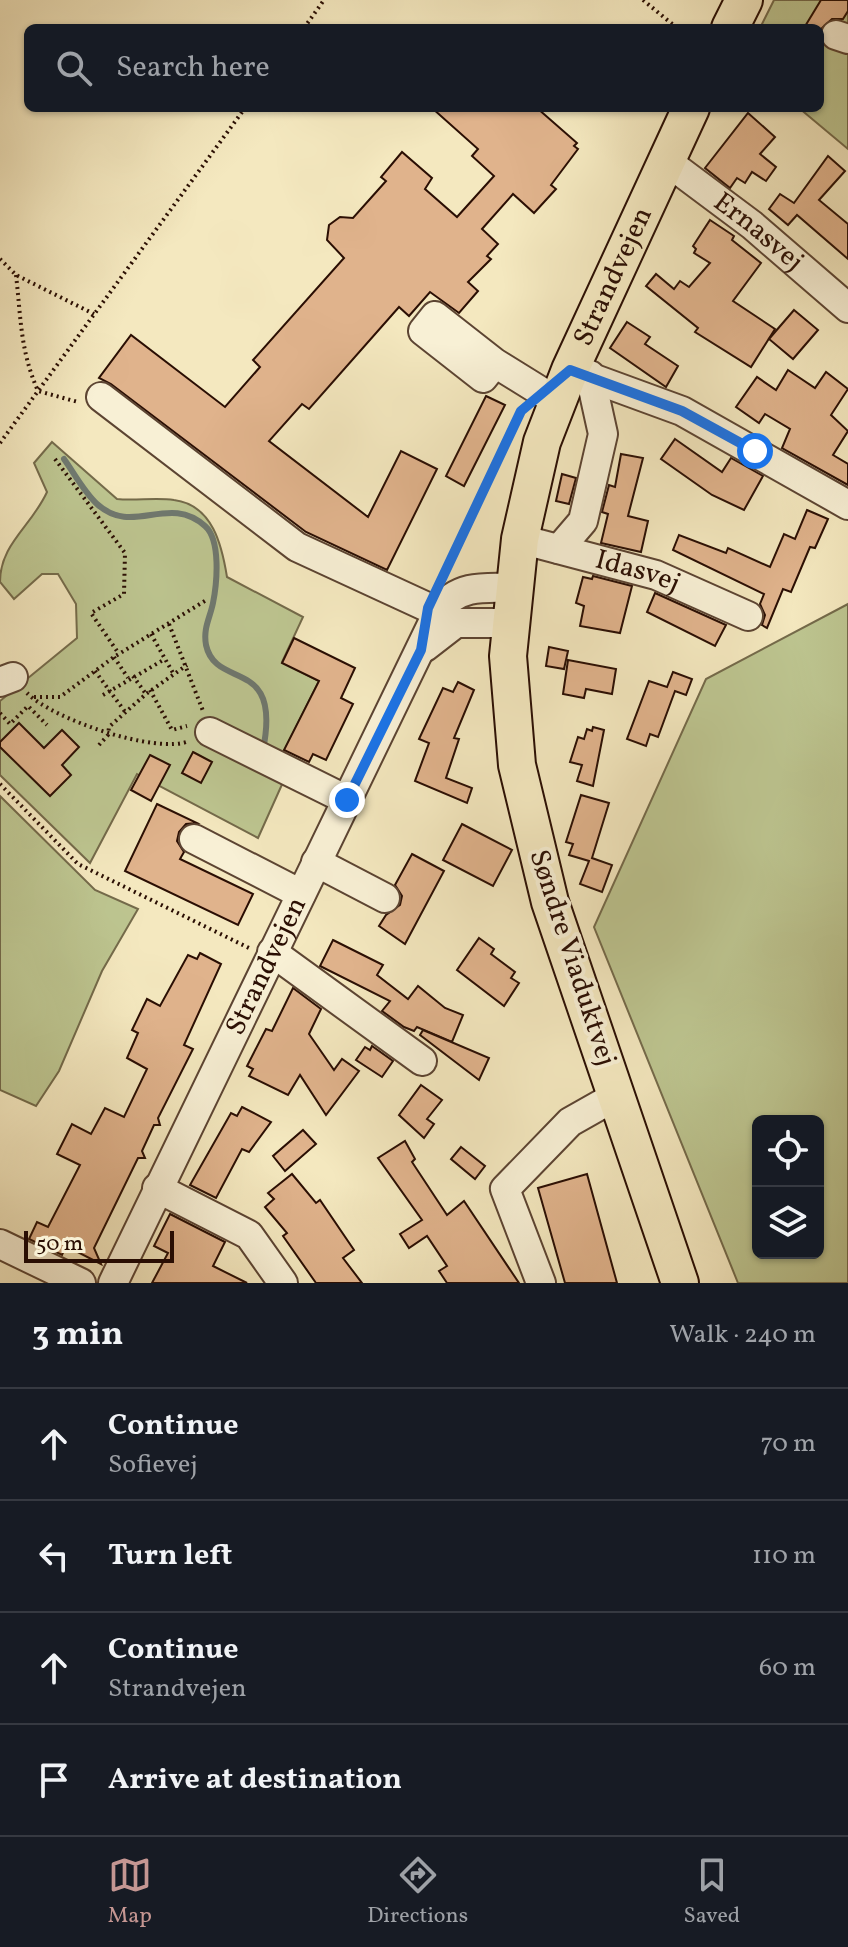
<!DOCTYPE html>
<html lang="en">
<head>
<meta charset="utf-8">
<style>
	body { margin:0; font-family:Vollkorn,serif; background:#20242c; color:#f1f3f6 }
	.controls { position:absolute; right:24px; bottom:24px; display:grid; overflow:hidden; border-radius:12px; box-shadow:0 2px 6px #0004 }
	.controls button { width:72px; height:72px; display:grid; place-items:center; padding:0; border:0; border-bottom:2px solid #363941; background:#171b24; color:#f1f3f6; font:40px sans-serif }
	.scale { position:absolute; left:24px; bottom:20px; width:150px; box-sizing:border-box; padding-left:8px; border:4px solid #2a0e03; border-top:0; font-size:22px; line-height:28px; white-space:nowrap; color:#2a0e03; -webkit-text-stroke:6px #f8f0d5; paint-order:stroke }
	.stop { position:absolute; width:24px; height:24px; margin:-18px; border:6px solid #1a73e8; border-radius:50%; background:#fff }
	.stop.end { background:#1a73e8; border-color:#fff; box-shadow:0 2px 8px #0008 }
	.list { margin:0; padding:0; list-style:none }
	h2 { display:flex; justify-content:space-between; align-items:center; height:104px; margin:0; padding:0 32px; font-size:34px }
	h2 small { font-size:26px; font-weight:400; color:#9ea1a6 }
	.list li { display:grid; grid-template-columns:52px 1fr auto; gap:24px; align-items:center; box-sizing:border-box; height:112px; padding:0 32px; border-top:2px solid #363941 }
	.list b { display:block; font-size:30px; white-space:nowrap }
	.list p { margin:0; font-size:26px; white-space:nowrap; color:#9ea1a6 }
	.list em { font-size:26px; font-style:normal; color:#9ea1a6 }
	.icon { flex:none; width:44px; height:44px; fill:none; stroke:currentColor; stroke-width:2; stroke-linecap:round; stroke-linejoin:round }
	.map { position:relative; flex:none; width:848px; height:1283px; overflow:hidden }
	.search { position:absolute; background:#171b24; box-shadow:0 2px 6px #0004; left:24px; right:24px; top:24px; height:88px; display:flex; align-items:center; gap:20px; box-sizing:border-box; padding:0 28px; border-radius:12px; color:#9ea1a6; font-size:30px }
	.sheet { height:552px; background:#171b24 }
	nav { display:flex; justify-content:space-around; align-items:center; box-sizing:border-box; height:112px; border-top:2px solid #363941; background:#171b24; font-size:22px; color:#9ea1a6 }
	nav a { display:grid; justify-items:center; gap:4px }
	nav .on { color:#c59692 }
	.map>svg:first-child { display:block }
</style>
</head>
<body>
<div class="map">
<svg width="848" height="1283" viewBox="0 0 848 1283">
	<rect width="100%" height="100%" fill="#f4e8bf"/>
	<filter id="stains"><feTurbulence type="fractalNoise" baseFrequency=".0025" numOctaves="4"/><feColorMatrix values="0 0 0 0 .2 0 0 0 0 .09 0 0 0 0 .02 0 0 0 .5 -.17"/></filter>
	<radialGradient id="worn" r=".72"><stop offset=".6" stop-color="#630" stop-opacity="0"/><stop offset="1" stop-color="#630" stop-opacity=".3"/></radialGradient>
	<g fill="#bdc590" stroke="#746a4a" stroke-width="2" fill-rule="evenodd">
		<polygon points="774,0 848,0 848,149 799,108 820,108 820,28 760,28"/>
		<path d="M52 442 117 499C136 501 156 497 174 500 213 505 222 546 227 577L303 617 282 662 319 681 282 755 284 780 258 838 137 774 90 863 0 775V701L77 638 76 604 58 574H42L14 599 0 582C0 544 31 527 47 492L34 463Z"/>
		<path d="M848 604V1283H738L594 927 706 679ZM758 1121H818V1253H758Z"/>
		<polygon points="0,796 95,890 138,909 102,971 59,1071 36,1106 0,1090"/>
	</g>
	<g fill="none" stroke-linecap="round" stroke-linejoin="round">
		<path stroke="#6f786f" stroke-width="6" d="M64 459C74 473 84 492 97 504 133 537 168 493 205 526 221 540 217 583 213 603 210 618 203 628 206 645 216 691 282 655 263 750"/>
	</g>
	<g fill="#e0b38c" stroke="#2a0e03" stroke-width="2">
		<polygon points="821,0 848,0 848,11 843,19 832,19 820,30 804,28"/>
		<polygon points="432,108 537,108 577,143 574,146 578,149 551,185 556,189 534,213 513,194 482,229 498,244 487,256 491,259 468,282 478,291 459,313 430,292 409,316 399,307 309,409 302,404 269,441 368,517 401,451 437,469 387,570 306,532 111,384 99,378 131,335 225,407 260,367 253,360 344,258 327,240 329,225 340,217 353,218 386,181 381,177 402,152 432,178 425,189 457,217 494,176 472,156 478,149"/>
		<polygon points="748,113 775,137 760,154 776,167 766,181 752,172 745,183 737,178 730,188 705,168"/>
		<polygon points="828,156 845,171 819,200 848,224 848,259 797,215 788,225 769,209 780,194 794,203"/>
		<polygon points="710,220 734,236 732,240 761,263 733,301 775,329 751,367 695,332 698,328 646,286 656,274 674,289 680,281 689,287 710,263 694,253 696,249 693,246"/>
		<polygon points="794,310 818,330 793,359 769,339"/>
		<polygon points="627,322 650,337 645,344 678,366 666,387 610,348"/>
		<polygon points="788,370 815,388 826,372 848,389 831,415 848,431 833,455 848,464 848,485 782,448 790,429 765,414 759,423 736,407 757,377 776,390"/>
		<polygon points="486,396 505,405 464,486 446,476"/>
		<polygon points="675,439 722,472 731,458 763,476 744,510 712,495 661,459"/>
		<polygon points="621,454 643,458 628,516 648,521 641,552 601,543 608,514 602,512 609,485 615,487"/>
		<polygon points="562,474 576,478 569,504 556,501"/>
		<polygon points="807,510 828,519 815,548 810,547 791,592 783,589 767,628 762,625 765,615 760,604 764,594 673,550 679,535 726,553 728,548 770,567 784,534 795,539"/>
		<polygon points="593,576 632,586 620,633 580,626 584,606 576,603 583,577 592,579"/>
		<polygon points="655,593 726,625 715,646 647,612"/>
		<polygon points="294,638 355,668 341,698 353,704 326,760 313,754 309,762 284,750 319,681 282,663"/>
		<polygon points="549,647 568,651 564,669 546,666"/>
		<polygon points="568,660 616,669 612,694 586,689 584,698 563,694"/>
		<polygon points="673,672 692,679 686,695 675,691 658,737 650,734 646,746 627,739 649,681 667,687"/>
		<polygon points="458,682 474,690 454,738 459,739 446,778 472,788 467,803 415,781 429,743 419,739 443,688 453,692"/>
		<polygon points="19,723 44,748 62,730 79,747 62,765 71,775 50,796 0,747 0,742"/>
		<polygon points="593,727 604,730 593,786 577,781 582,765 570,762 578,737 584,739 587,729 592,731"/>
		<polygon points="193,752 212,762 201,783 182,773"/>
		<polygon points="150,755 170,765 151,801 131,790"/>
		<polygon points="581,795 609,803 592,858 612,865 602,892 580,884 589,861 569,855 573,844 566,842"/>
		<polygon points="157,804 197,823 186,824 179,832 177,841 184,852 180,859 253,894 238,925 125,871"/>
		<polygon points="462,824 512,850 493,886 443,860"/>
		<polygon points="412,854 444,871 405,944 379,926 386,915 400,905 402,896 395,885"/>
		<polygon points="479,938 494,949 491,954 515,972 511,978 519,983 504,1006 457,970"/>
		<polygon points="333,940 383,965 377,975 408,999 418,986 445,1008 463,1015 452,1042 417,1027 414,1031 404,1027 382,1011 390,1001 320,966"/>
		<polygon points="200,953 221,964 184,1045 193,1049 158,1118 160,1125 154,1125 142,1151 145,1158 138,1158 94,1248 101,1264 66,1246 62,1255 29,1239 37,1222 48,1227 80,1165 57,1154 72,1124 91,1134 105,1108 124,1117 147,1069 127,1058 138,1033 132,1030 147,999 160,1006 188,955 197,959"/>
		<polygon points="293,988 321,1009 309,1034 334,1070 342,1059 359,1071 326,1115 300,1075 288,1095 249,1076 253,1069 247,1066 266,1029 272,1031"/>
		<polygon points="423,1030 489,1058 479,1080 420,1035"/>
		<polygon points="372,1046 393,1061 382,1077 356,1060 365,1047 370,1050"/>
		<polygon points="421,1085 442,1100 427,1119 434,1124 424,1138 399,1115"/>
		<polygon points="242,1107 271,1122 249,1152 242,1149 216,1198 190,1185 231,1113 237,1116"/>
		<polygon points="303,1130 316,1144 285,1171 273,1156"/>
		<polygon points="405,1141 415,1159 412,1162 447,1215 464,1201 519,1283 447,1283 439,1271 447,1266 427,1236 409,1248 400,1234 422,1220 378,1158"/>
		<polygon points="461,1147 485,1166 475,1179 451,1159"/>
		<polygon points="292,1174 316,1203 320,1200 354,1250 343,1258 362,1283 316,1283 283,1236 287,1233 265,1207 274,1199 268,1193"/>
		<polygon points="587,1174 617,1283 565,1283 538,1188"/>
		<polygon points="170,1214 225,1242 213,1266 247,1283 152,1283 168,1253 154,1246"/>
	</g>
	<g fill="none" stroke-linecap="round" stroke-linejoin="round">
		<defs>
			<g id="minor">
				<polyline points="836,35 848,39"/>
				<path id="s1" d="M665 160 752 225 848 308"/>
				<polyline points="495,363 483,378 423,331 435,316 495,363 558,402"/>
				<polyline points="570,370 682,411 848,505"/>
				<polyline points="101,397 297,547 438,612"/>
				<path id="s2" d="M520 539 656 575 748 616"/>
				<polyline points="559,549 583,521 603,434 590,375"/>
				<polyline points="425,647 456,623 509,623"/>
				<polyline points="0,682 13,677"/>
				<polyline points="210,732 347,800"/>
				<polyline points="194,839 301,894"/>
				<polyline points="316,862 385,898"/>
				<polyline points="272,952 422,1061"/>
				<polyline points="157,1188 249,1235 283,1283"/>
				<polyline points="0,1244 81,1283"/>
				<path id="s3" d="M113 1283 438 612C456 585 483 587 513 588"/>
				<polyline points="541,1283 505,1189 570,1122 616,1096"/>
			</g>
			<g id="major">
				<polyline points="730,28 744,0"/>
				<path id="s4" d="M680 1283 550 902 517 765 508 656 520 539 542 442 570 370 691 108"/>
			</g>
		</defs>
		<use href="#minor" stroke="#5c4432" stroke-width="32"/>
		<use href="#major" stroke="#2a0e03" stroke-width="40"/>
		<g stroke="#2a0e03" stroke-width="4" stroke-dasharray="2 4" stroke-linecap="butt">
			<polyline points="643,0 677,28"/>
			<polyline points="304,28 324,0"/>
			<polyline points="0,259 16,275 94,314"/>
			<path d="M16 275C21 318 20 350 38 391L78 402"/>
			<polyline points="0,443 245,108"/>
			<polyline points="55,459 125,553 124,594 91,613 119,654"/>
			<polyline points="444,575 525,407"/>
			<polyline points="169,624 203,711"/>
			<polyline points="151,634 173,673"/>
			<polyline points="114,657 128,678"/>
			<polyline points="95,671 126,713"/>
			<polyline points="133,676 146,694"/>
			<polyline points="150,690 172,730 187,726"/>
			<path d="M27 693C52 719 157 755 189 741"/>
			<polyline points="103,695 165,659"/>
			<polyline points="34,697 60,697 114,657 208,599"/>
			<polyline points="0,713 10,724 28,706 47,725"/>
			<polyline points="99,745 108,735 109,727 146,694 187,665"/>
			<polyline points="0,784 78,864 249,948"/>
		</g>
		<use href="#minor" stroke="#f8f0d5" stroke-width="28"/>
		<use href="#major" stroke="#f4e8bf" stroke-width="36"/>
	</g>
	<g fill="none" stroke-linecap="round" stroke-linejoin="round">
		<polyline stroke="#1a73e8" stroke-width="10" points="347,800 421,650 428,608 521,411 570,370 682,411 755,451"/>
	</g>
	<g text-anchor="middle" dominant-baseline="central" stroke-width="8" stroke-linejoin="round" paint-order="stroke">
		<g font-size="28" fill="#2a0e03" stroke="#f8f0d5">
			<text stroke="none"><textPath href="#s1" startOffset="118">Ernasvej</textPath></text>
			<text stroke="none"><textPath href="#s4" startOffset="1050">Strandvejen</textPath></text>
			<text stroke="none"><textPath href="#s2" startOffset="122">Idasvej</textPath></text>
			<text transform="translate(572 958) rotate(72)">Søndre Viaduktvej</text>
			<text stroke="none"><textPath href="#s3" startOffset="352">Strandvejen</textPath></text>
		</g>
	</g>
	<rect width="100%" height="100%" filter="url(#stains)"/>
	<rect width="100%" height="100%" fill="url(#worn)"/>
</svg>
<div class="controls">
<button><svg class="icon" aria-label="locate" viewBox="0 0 24 24"><circle cx="12" cy="12" r="6"/><path d="M12 2v4M12 18v4M2 12h4M18 12h4"/></svg></button>
<button><svg class="icon" aria-label="layers" viewBox="0 0 24 24"><path d="M12 4l9 5-9 5-9-5zM3 14l9 5 9-5"/></svg></button>
</div>
<div class="scale">50 m</div>
<div class="stop" style="left:755px;top:451px"></div>
<div class="stop end" style="left:347px;top:800px"></div>
<div class="search"><svg class="icon" aria-label="search" viewBox="0 0 24 24"><circle cx="10" cy="10" r="6"/><path d="M15 15l6 6"/></svg>Search here</div>
</div>
<section class="sheet">
<h2>3 min<small>Walk · 240 m</small></h2>
<ul class="list">
<li><svg class="icon" aria-label="ahead" viewBox="0 0 24 24"><path d="M12 20V5M6 11l6-6 6 6"/></svg><div><b>Continue</b><p>Sofievej</p></div><em>70 m</em></li>
<li><svg class="icon" aria-label="left" viewBox="0 0 24 24"><path d="M17 20v-9H6M10 6l-5 5 5 5"/></svg><div><b>Turn left</b></div><em>110 m</em></li>
<li><svg class="icon" aria-label="ahead" viewBox="0 0 24 24"><path d="M12 20V5M6 11l6-6 6 6"/></svg><div><b>Continue</b><p>Strandvejen</p></div><em>60 m</em></li>
<li><svg class="icon" aria-label="arrive" viewBox="0 0 24 24"><path d="M6 21V4h12l-3 4 3 4H6"/></svg><div><b>Arrive at destination</b></div></li>
</ul>
</section>
<nav>
<a class="on"><svg class="icon" aria-label="map" viewBox="0 0 24 24"><path d="M3 6l6-2 6 2 6-2v14l-6 2-6-2-6 2zM9 4v14M15 6v14"/></svg>Map</a>
<a><svg class="icon" aria-label="directions" viewBox="0 0 24 24"><path d="M12 3l9 9-9 9-9-9zM9 14v-3h6M13 9l2 2-2 2"/></svg>Directions</a>
<a><svg class="icon" aria-label="saved" viewBox="0 0 24 24"><path d="M7 4h10v16l-5-4-5 4z"/></svg>Saved</a>
</nav>
</body>
</html>
